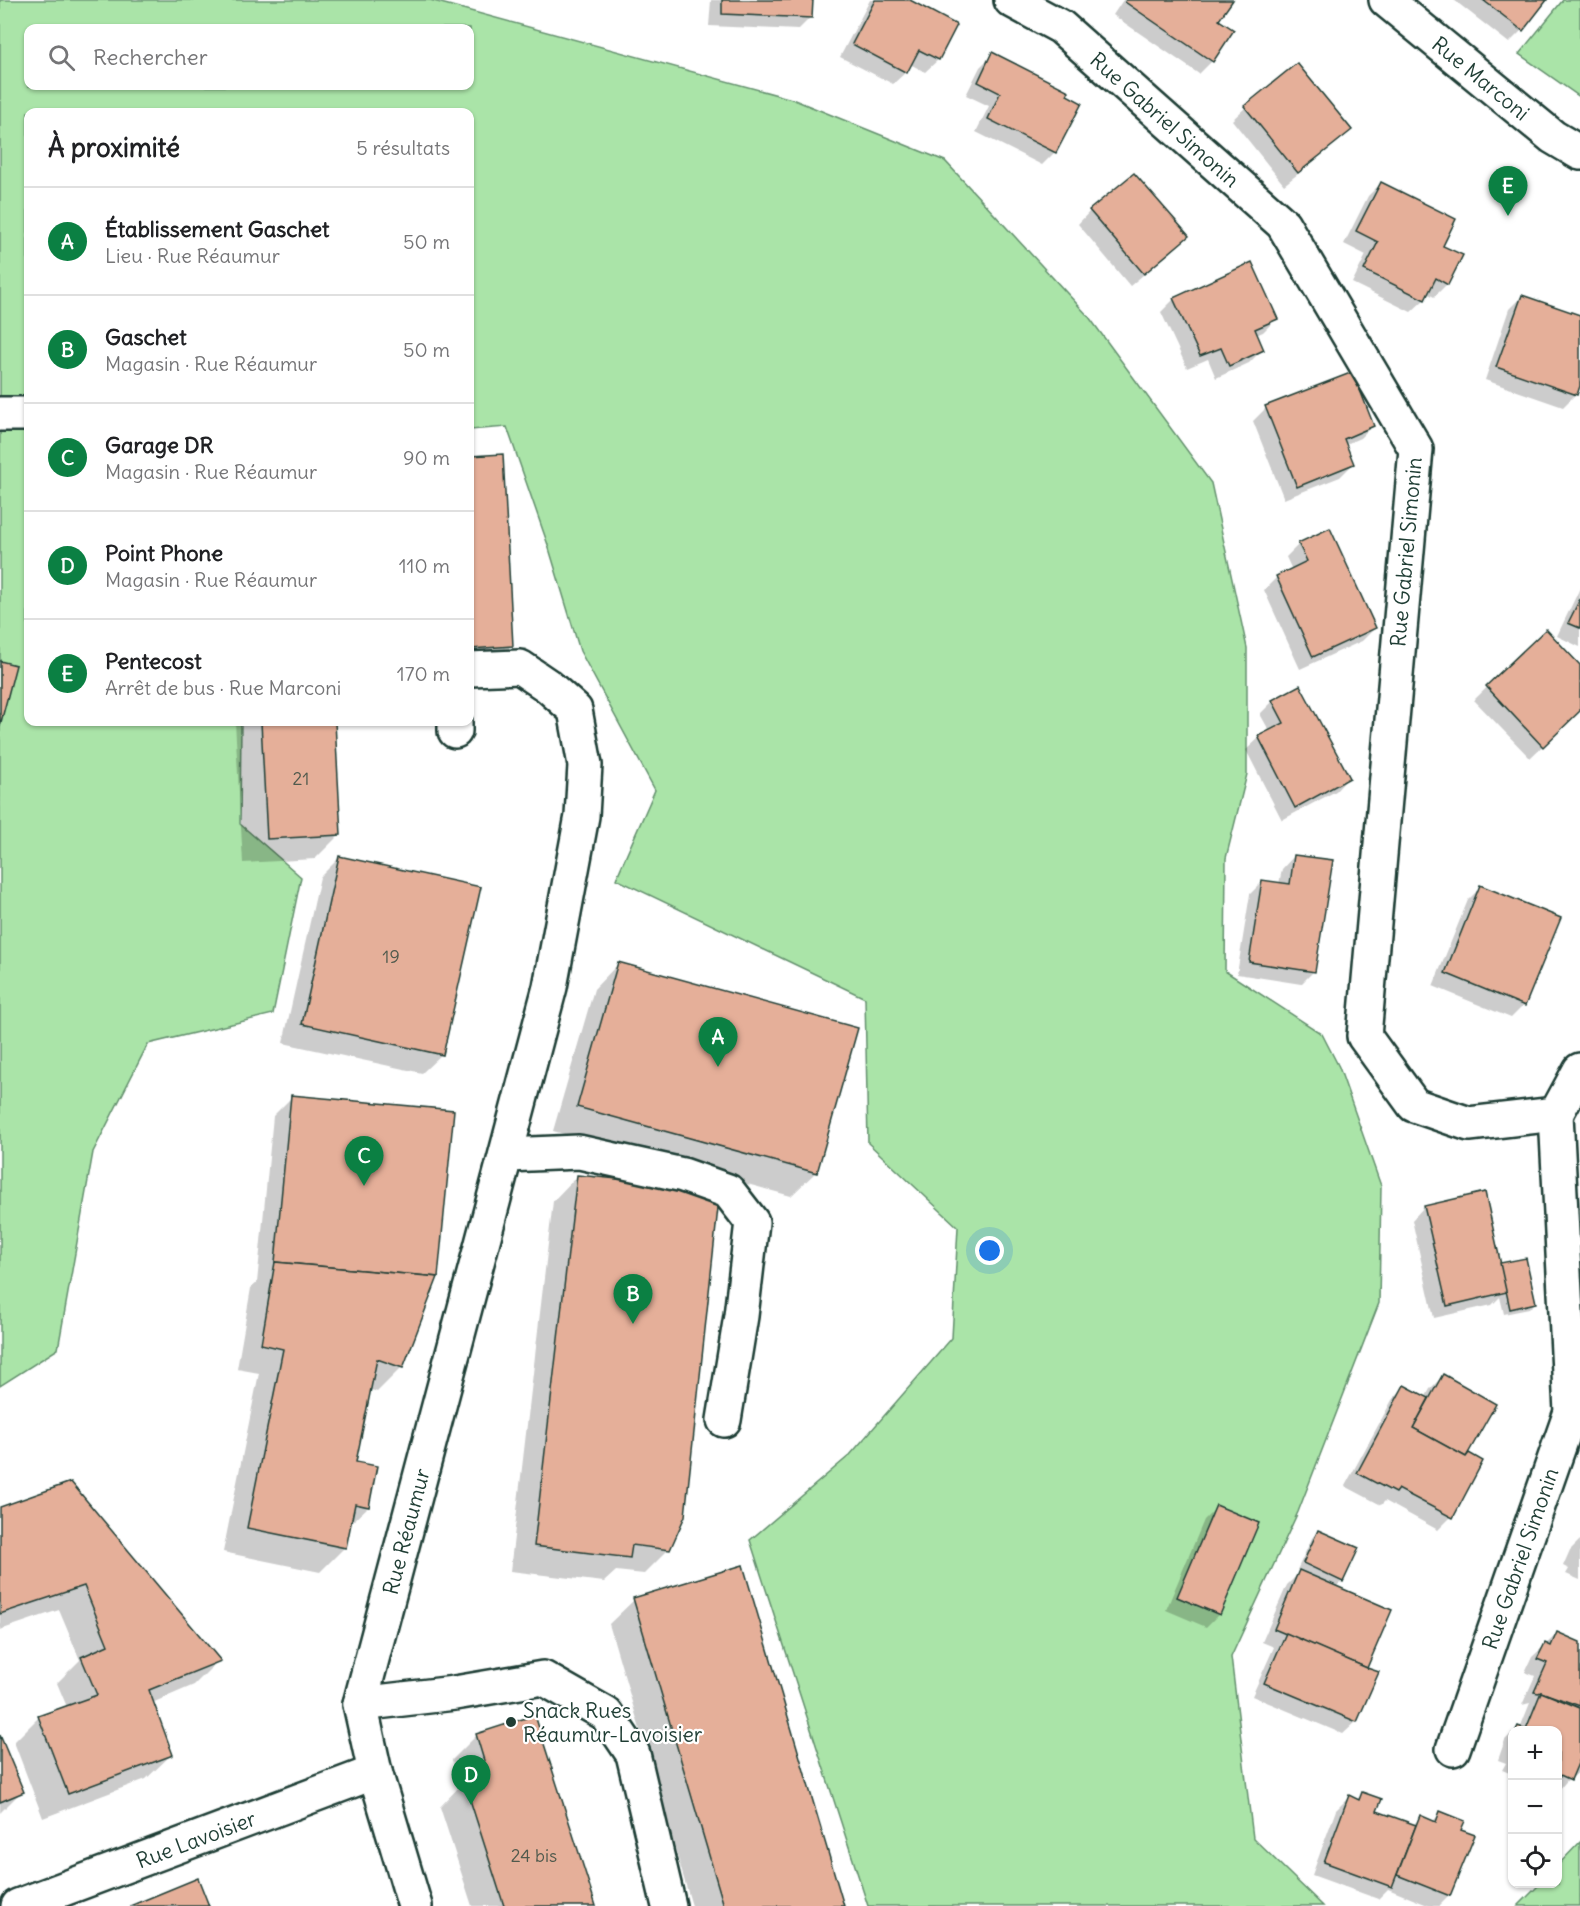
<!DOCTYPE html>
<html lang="fr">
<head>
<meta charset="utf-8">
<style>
	body { margin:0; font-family:Delius,sans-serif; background:#f2f2f2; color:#202124 }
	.controls { position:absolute; right:18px; bottom:18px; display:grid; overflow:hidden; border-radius:12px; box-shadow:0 2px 4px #0004 }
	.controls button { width:54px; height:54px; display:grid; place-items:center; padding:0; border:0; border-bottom:2px solid #e0e0e0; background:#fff; color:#202124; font:30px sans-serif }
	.you { position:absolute; left:990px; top:1251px; width:21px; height:21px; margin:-15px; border:4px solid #fff; border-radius:50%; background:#1a73e8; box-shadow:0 0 0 9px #1a73e833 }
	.badge { display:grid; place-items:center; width:39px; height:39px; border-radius:50%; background:#0b8043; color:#fff; font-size:20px; font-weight:700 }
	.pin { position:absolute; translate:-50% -50px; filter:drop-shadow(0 2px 3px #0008) }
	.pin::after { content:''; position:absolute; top:32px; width:21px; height:18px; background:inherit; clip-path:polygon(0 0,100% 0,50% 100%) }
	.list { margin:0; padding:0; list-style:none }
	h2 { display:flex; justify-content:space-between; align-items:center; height:78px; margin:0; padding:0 24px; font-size:26px }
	h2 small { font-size:20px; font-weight:400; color:#757577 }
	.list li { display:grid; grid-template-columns:39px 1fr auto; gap:18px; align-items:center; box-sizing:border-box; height:108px; padding:0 24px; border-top:2px solid #e0e0e0 }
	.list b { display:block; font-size:22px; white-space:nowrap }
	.list p { margin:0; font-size:20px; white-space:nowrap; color:#757577 }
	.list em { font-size:20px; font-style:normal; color:#757577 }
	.icon { flex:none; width:33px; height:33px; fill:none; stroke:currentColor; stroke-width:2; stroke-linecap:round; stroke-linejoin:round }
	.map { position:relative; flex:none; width:1580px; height:1906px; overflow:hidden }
	.search { position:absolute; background:#fff; box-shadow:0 2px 4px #0004; left:24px; top:24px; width:450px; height:66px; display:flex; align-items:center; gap:15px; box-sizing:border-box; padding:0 21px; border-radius:12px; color:#757577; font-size:22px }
	.panel { position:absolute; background:#fff; box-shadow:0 2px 4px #0004; left:24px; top:108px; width:450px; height:618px; border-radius:12px }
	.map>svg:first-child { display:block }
</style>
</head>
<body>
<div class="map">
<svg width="1580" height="1906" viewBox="0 0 1580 1906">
	<rect width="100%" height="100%" fill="#fff"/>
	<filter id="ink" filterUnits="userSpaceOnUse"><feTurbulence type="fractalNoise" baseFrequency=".0167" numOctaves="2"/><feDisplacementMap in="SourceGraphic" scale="12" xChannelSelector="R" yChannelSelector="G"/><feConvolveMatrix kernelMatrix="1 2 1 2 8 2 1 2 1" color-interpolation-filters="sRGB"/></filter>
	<g filter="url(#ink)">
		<g fill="#aae4a8" stroke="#64906e" stroke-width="1.5" fill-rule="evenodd">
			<path d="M0 0H430L792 99 945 161 1089 317 1211 483 1247 648V774L1226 858 1225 971 1322 1034 1339 1067 1381 1186 1379 1303 1298 1512 1231 1657 1253 1838 1323 1906H868L750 1540 850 1455 952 1338 958 1227 868 1143 865 998 616 879 655 790 580 651 548 545 507 427 470 430V112H28V722H241L240 824 301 877 273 1014 148 1044 93 1152 58 1349 0 1386ZM28 28H470V86H28Z"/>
			<polygon points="1563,0 1580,0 1580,97 1519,54"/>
			<polygon points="1580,1842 1580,1906 1518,1906 1540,1884 1558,1884 1558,1865"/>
		</g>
		<g fill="#0003">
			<polygon points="711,0 812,0 811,17 798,30 709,26"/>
			<polygon points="870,0 907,0 955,26 938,60 925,72 910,64 906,72 893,84 840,57"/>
			<polygon points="1123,0 1231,0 1217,21 1212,61 1199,74 1113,15"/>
			<polygon points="1454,0 1546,0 1522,30 1509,43"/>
			<polygon points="993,54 1055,152 1042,165 976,132 989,106 966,95 980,67"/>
			<polygon points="1297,66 1350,130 1337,143 1284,185 1232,120 1245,108"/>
			<polygon points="1381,183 1441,247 1447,284 1434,297 1427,293 1424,300 1411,312 1352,283 1366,255 1344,244 1368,196"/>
			<polygon points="1090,211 1174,249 1130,286 1078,224"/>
			<polygon points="1522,296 1580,317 1580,382 1576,394 1563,407 1485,380 1509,309"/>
			<polygon points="1174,299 1276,319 1263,332 1256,335 1262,350 1249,363 1216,378 1208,359 1187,368 1161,312"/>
			<polygon points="1266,408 1372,426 1360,438 1344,445 1353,464 1340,477 1284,499 1253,421"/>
			<polygon points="502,455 512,645 487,670 470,671 470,457"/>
			<polygon points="1299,544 1375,628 1362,641 1300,669 1264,590 1277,577 1292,570 1286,557"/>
			<polygon points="1580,588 1580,647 1557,636"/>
			<polygon points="1545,631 1580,667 1580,710 1530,758 1474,700"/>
			<polygon points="1273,701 1348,778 1336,791 1282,820 1246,750 1259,738 1270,732 1260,714"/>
			<polygon points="235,722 334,722 340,834 315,859 243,863"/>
			<polygon points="1294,856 1314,971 1301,984 1237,974 1250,894 1263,881 1279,884 1282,869"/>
			<polygon points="339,858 442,1054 422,1073 283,1043 320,877"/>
			<polygon points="1481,887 1524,1005 1511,1018 1433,986 1468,900"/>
			<polygon points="618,964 816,1172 791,1196 553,1131 594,989"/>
			<polygon points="292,1097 402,1367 377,1392 369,1389 355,1463 368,1507 349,1525 345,1547 320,1572 223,1552 259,1373 237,1369 251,1288 257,1283 273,1116"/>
			<polygon points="577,1176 669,1549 644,1574 616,1571 604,1582 510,1571 553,1201"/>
			<polygon points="1580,1187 1580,1273 1576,1273"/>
			<polygon points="1424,1207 1499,1265 1535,1303 1529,1309 1504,1314 1500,1297 1492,1305 1434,1318 1412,1220"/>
			<polygon points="1443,1376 1466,1454 1481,1462 1451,1517 1438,1530 1385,1501 1381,1505 1345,1486 1392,1400 1404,1387 1425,1398 1430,1389"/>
			<polygon points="1217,1507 1219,1614 1206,1627 1166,1610 1204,1520"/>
			<polygon points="0,1508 219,1660 194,1685 152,1703 171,1755 146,1779 43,1818 14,1742 39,1717 67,1707 57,1683 80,1660 59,1610 0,1630"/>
			<polygon points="1318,1531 1342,1581 1336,1587 1365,1669 1356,1722 1343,1734 1252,1696 1274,1647 1262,1642 1287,1585 1301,1571 1297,1570 1312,1538"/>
			<polygon points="1580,1540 1580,1580 1566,1574 1569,1569 1563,1566 1570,1550"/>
			<polygon points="634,1600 842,1906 692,1906 609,1624"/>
			<polygon points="1557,1634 1580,1643 1580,1771 1573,1777 1571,1776 1558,1791 1558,1730 1515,1730 1518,1728 1520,1728 1530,1703 1522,1705 1535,1676 1525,1672 1532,1657"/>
			<polygon points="1512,1733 1512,1774 1502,1770 1506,1763 1498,1760 1505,1740"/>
			<polygon points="477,1735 595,1906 472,1906 440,1807 460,1786 452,1760"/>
			<polygon points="0,1739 22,1791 0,1813"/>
			<polygon points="1363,1794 1376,1812 1412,1826 1421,1817 1432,1822 1441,1813 1459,1831 1449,1896 1439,1906 1430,1906 1388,1889 1378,1899 1312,1875 1336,1810 1349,1797 1356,1800"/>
		</g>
		<g fill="#e5af99" stroke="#1f3d34" stroke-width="1.5">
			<polygon points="722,0 813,0 812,18 722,14"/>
			<polygon points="875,0 910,0 957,25 939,60 919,50 907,73 852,44"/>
			<polygon points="1126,0 1233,0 1219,20 1234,30 1213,62 1125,2"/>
			<polygon points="1483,0 1547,0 1523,31"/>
			<polygon points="992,52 1069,91 1067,95 1082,103 1056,153 988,119 1000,93 978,82"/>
			<polygon points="1297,63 1352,130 1298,173 1244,106"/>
			<polygon points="1134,173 1189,236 1144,274 1089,210"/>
			<polygon points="1381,182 1456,219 1443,246 1463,255 1448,285 1436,278 1425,300 1364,270 1378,242 1356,231"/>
			<polygon points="1252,262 1278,319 1255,329 1264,350 1229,366 1221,348 1200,356 1173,298"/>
			<polygon points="1522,295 1580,315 1580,386 1577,395 1496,367"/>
			<polygon points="1353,372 1374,426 1344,439 1354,464 1297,487 1265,406"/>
			<polygon points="503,454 513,646 470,649 470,456"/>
			<polygon points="1330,528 1376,628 1313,657 1276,576 1307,561 1298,543"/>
			<polygon points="1580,599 1580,628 1568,623"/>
			<polygon points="1546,629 1580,665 1580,711 1543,747 1486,686"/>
			<polygon points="0,661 16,665 0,726"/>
			<polygon points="1300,685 1350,778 1295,808 1258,736 1284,723 1272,700"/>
			<polygon points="261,722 335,722 341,835 267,839"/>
			<polygon points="1294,855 1333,860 1315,972 1249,962 1262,880 1290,884"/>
			<polygon points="339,856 481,887 443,1055 302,1024"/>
			<polygon points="1480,885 1561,918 1525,1006 1445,973"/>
			<polygon points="618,962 858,1028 817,1173 577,1107"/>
			<polygon points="291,1095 454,1110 438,1277 275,1262"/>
			<polygon points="577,1175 720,1189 685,1516 670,1550 632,1545 630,1558 534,1546"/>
			<polygon points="1485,1192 1507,1292 1447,1306 1424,1206"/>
			<polygon points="1526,1258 1536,1303 1510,1309 1500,1263"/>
			<polygon points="275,1262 438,1277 403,1368 377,1359 356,1462 377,1466 369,1507 355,1504 346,1548 247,1528 283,1349 261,1344"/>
			<polygon points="1443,1374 1496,1404 1466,1457 1413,1428"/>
			<polygon points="1404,1385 1429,1398 1413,1428 1466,1457 1469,1453 1483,1461 1453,1518 1398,1489 1395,1493 1357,1473"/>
			<polygon points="71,1482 221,1661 149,1690 173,1755 68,1794 38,1716 97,1695 81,1657 108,1645 84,1586 0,1614 0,1507"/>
			<polygon points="1216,1505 1259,1523 1220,1615 1177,1597"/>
			<polygon points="1318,1530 1359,1548 1343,1582 1303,1563"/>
			<polygon points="743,1565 844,1906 724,1906 633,1598"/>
			<polygon points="1299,1570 1392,1610 1367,1668 1274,1629"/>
			<polygon points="1557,1632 1580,1642 1580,1706 1541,1692 1538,1693 1534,1692 1547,1663 1537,1659 1545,1643 1551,1646"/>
			<polygon points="1286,1633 1367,1668 1379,1672 1357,1722 1264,1683"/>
			<polygon points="1541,1692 1580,1708 1580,1762 1579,1761 1571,1780 1558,1774 1558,1730 1516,1730 1518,1726 1526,1729"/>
			<polygon points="535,1715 544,1744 596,1906 504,1906 464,1781 488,1774 476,1734"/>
			<polygon points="0,1735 24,1792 0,1802"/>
			<polygon points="1362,1792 1382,1799 1377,1811 1416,1825 1392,1887 1324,1862 1349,1795 1359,1800"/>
			<polygon points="1440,1811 1465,1821 1461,1830 1475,1835 1450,1896 1397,1875 1420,1815 1436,1822"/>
			<polygon points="198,1878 209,1906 130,1906"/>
		</g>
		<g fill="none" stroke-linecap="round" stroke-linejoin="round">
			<defs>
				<g id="minor">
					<path id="s1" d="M1011 0 1061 27 1283 224 1416 449 1364 1036 1414 1105 1469 1124 1556 1114 1580 1070"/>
					<path id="s2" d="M1386 0 1553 137 1580 153"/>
					<polyline points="0,414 28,414"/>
					<polyline points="455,722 455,731"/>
					<polyline points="506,1155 579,1152 683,1175 728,1191 752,1222 741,1316 724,1420"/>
					<polyline points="360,1704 455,1693 543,1678 606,1714 633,1754 669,1906"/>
					<path id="s3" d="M1453 1749 1571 1412 1556 1114"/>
					<path id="s4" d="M18 1906 375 1772"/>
					<path id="s5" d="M415 1906 375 1772 360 1704 550 987 582 816 585 765 575 710 548 686 520 667 470 669"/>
				</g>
			</defs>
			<use href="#minor" stroke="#1f3d34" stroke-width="38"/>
			<use href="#minor" stroke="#fff" stroke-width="33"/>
		</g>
	</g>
	<circle fill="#1f3d34" stroke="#fff" stroke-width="2" cx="511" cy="1722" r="6"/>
	<g text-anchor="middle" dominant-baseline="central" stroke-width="4.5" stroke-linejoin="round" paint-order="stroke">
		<g font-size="18" fill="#505a4d">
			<text x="301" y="778">21</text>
			<text x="391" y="956">19</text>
			<text x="534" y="1855">24 bis</text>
		</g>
		<g font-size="21" fill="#1f3d34" stroke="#fff">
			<text stroke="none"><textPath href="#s2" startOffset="123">Rue Marconi</textPath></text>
			<text stroke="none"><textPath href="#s1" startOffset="196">Rue Gabriel Simonin</textPath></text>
			<text transform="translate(1406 552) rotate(-85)">Rue Gabriel Simonin</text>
			<text stroke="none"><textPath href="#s5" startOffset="388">Rue Réaumur</textPath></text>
			<text stroke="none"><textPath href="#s3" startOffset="202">Rue Gabriel Simonin</textPath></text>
			<text stroke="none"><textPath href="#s4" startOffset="190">Rue Lavoisier</textPath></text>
		</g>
		<g font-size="21" fill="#1f3d34" stroke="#fff" text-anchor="start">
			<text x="523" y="1710">Snack Rues<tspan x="523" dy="24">Réaumur-Lavoisier</tspan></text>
		</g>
	</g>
</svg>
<div class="controls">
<button>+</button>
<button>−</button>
<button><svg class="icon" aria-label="locate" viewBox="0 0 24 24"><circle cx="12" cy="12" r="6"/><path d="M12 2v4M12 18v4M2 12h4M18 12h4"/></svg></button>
</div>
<div class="you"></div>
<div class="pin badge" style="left:718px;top:1067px">A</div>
<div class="pin badge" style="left:633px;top:1324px">B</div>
<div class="pin badge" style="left:364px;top:1186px">C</div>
<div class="pin badge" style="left:471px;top:1805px">D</div>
<div class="pin badge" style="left:1508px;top:216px">E</div>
<div class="search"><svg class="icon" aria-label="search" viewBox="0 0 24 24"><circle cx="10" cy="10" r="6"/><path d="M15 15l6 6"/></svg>Rechercher</div>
<section class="panel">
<h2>À proximité<small>5 résultats</small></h2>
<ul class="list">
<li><span class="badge">A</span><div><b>Établissement Gaschet</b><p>Lieu · Rue Réaumur</p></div><em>50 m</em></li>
<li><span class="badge">B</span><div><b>Gaschet</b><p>Magasin · Rue Réaumur</p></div><em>50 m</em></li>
<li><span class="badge">C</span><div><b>Garage DR</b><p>Magasin · Rue Réaumur</p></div><em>90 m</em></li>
<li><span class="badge">D</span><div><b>Point Phone</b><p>Magasin · Rue Réaumur</p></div><em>110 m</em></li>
<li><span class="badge">E</span><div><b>Pentecost</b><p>Arrêt de bus · Rue Marconi</p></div><em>170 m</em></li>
</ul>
</section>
</div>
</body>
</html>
